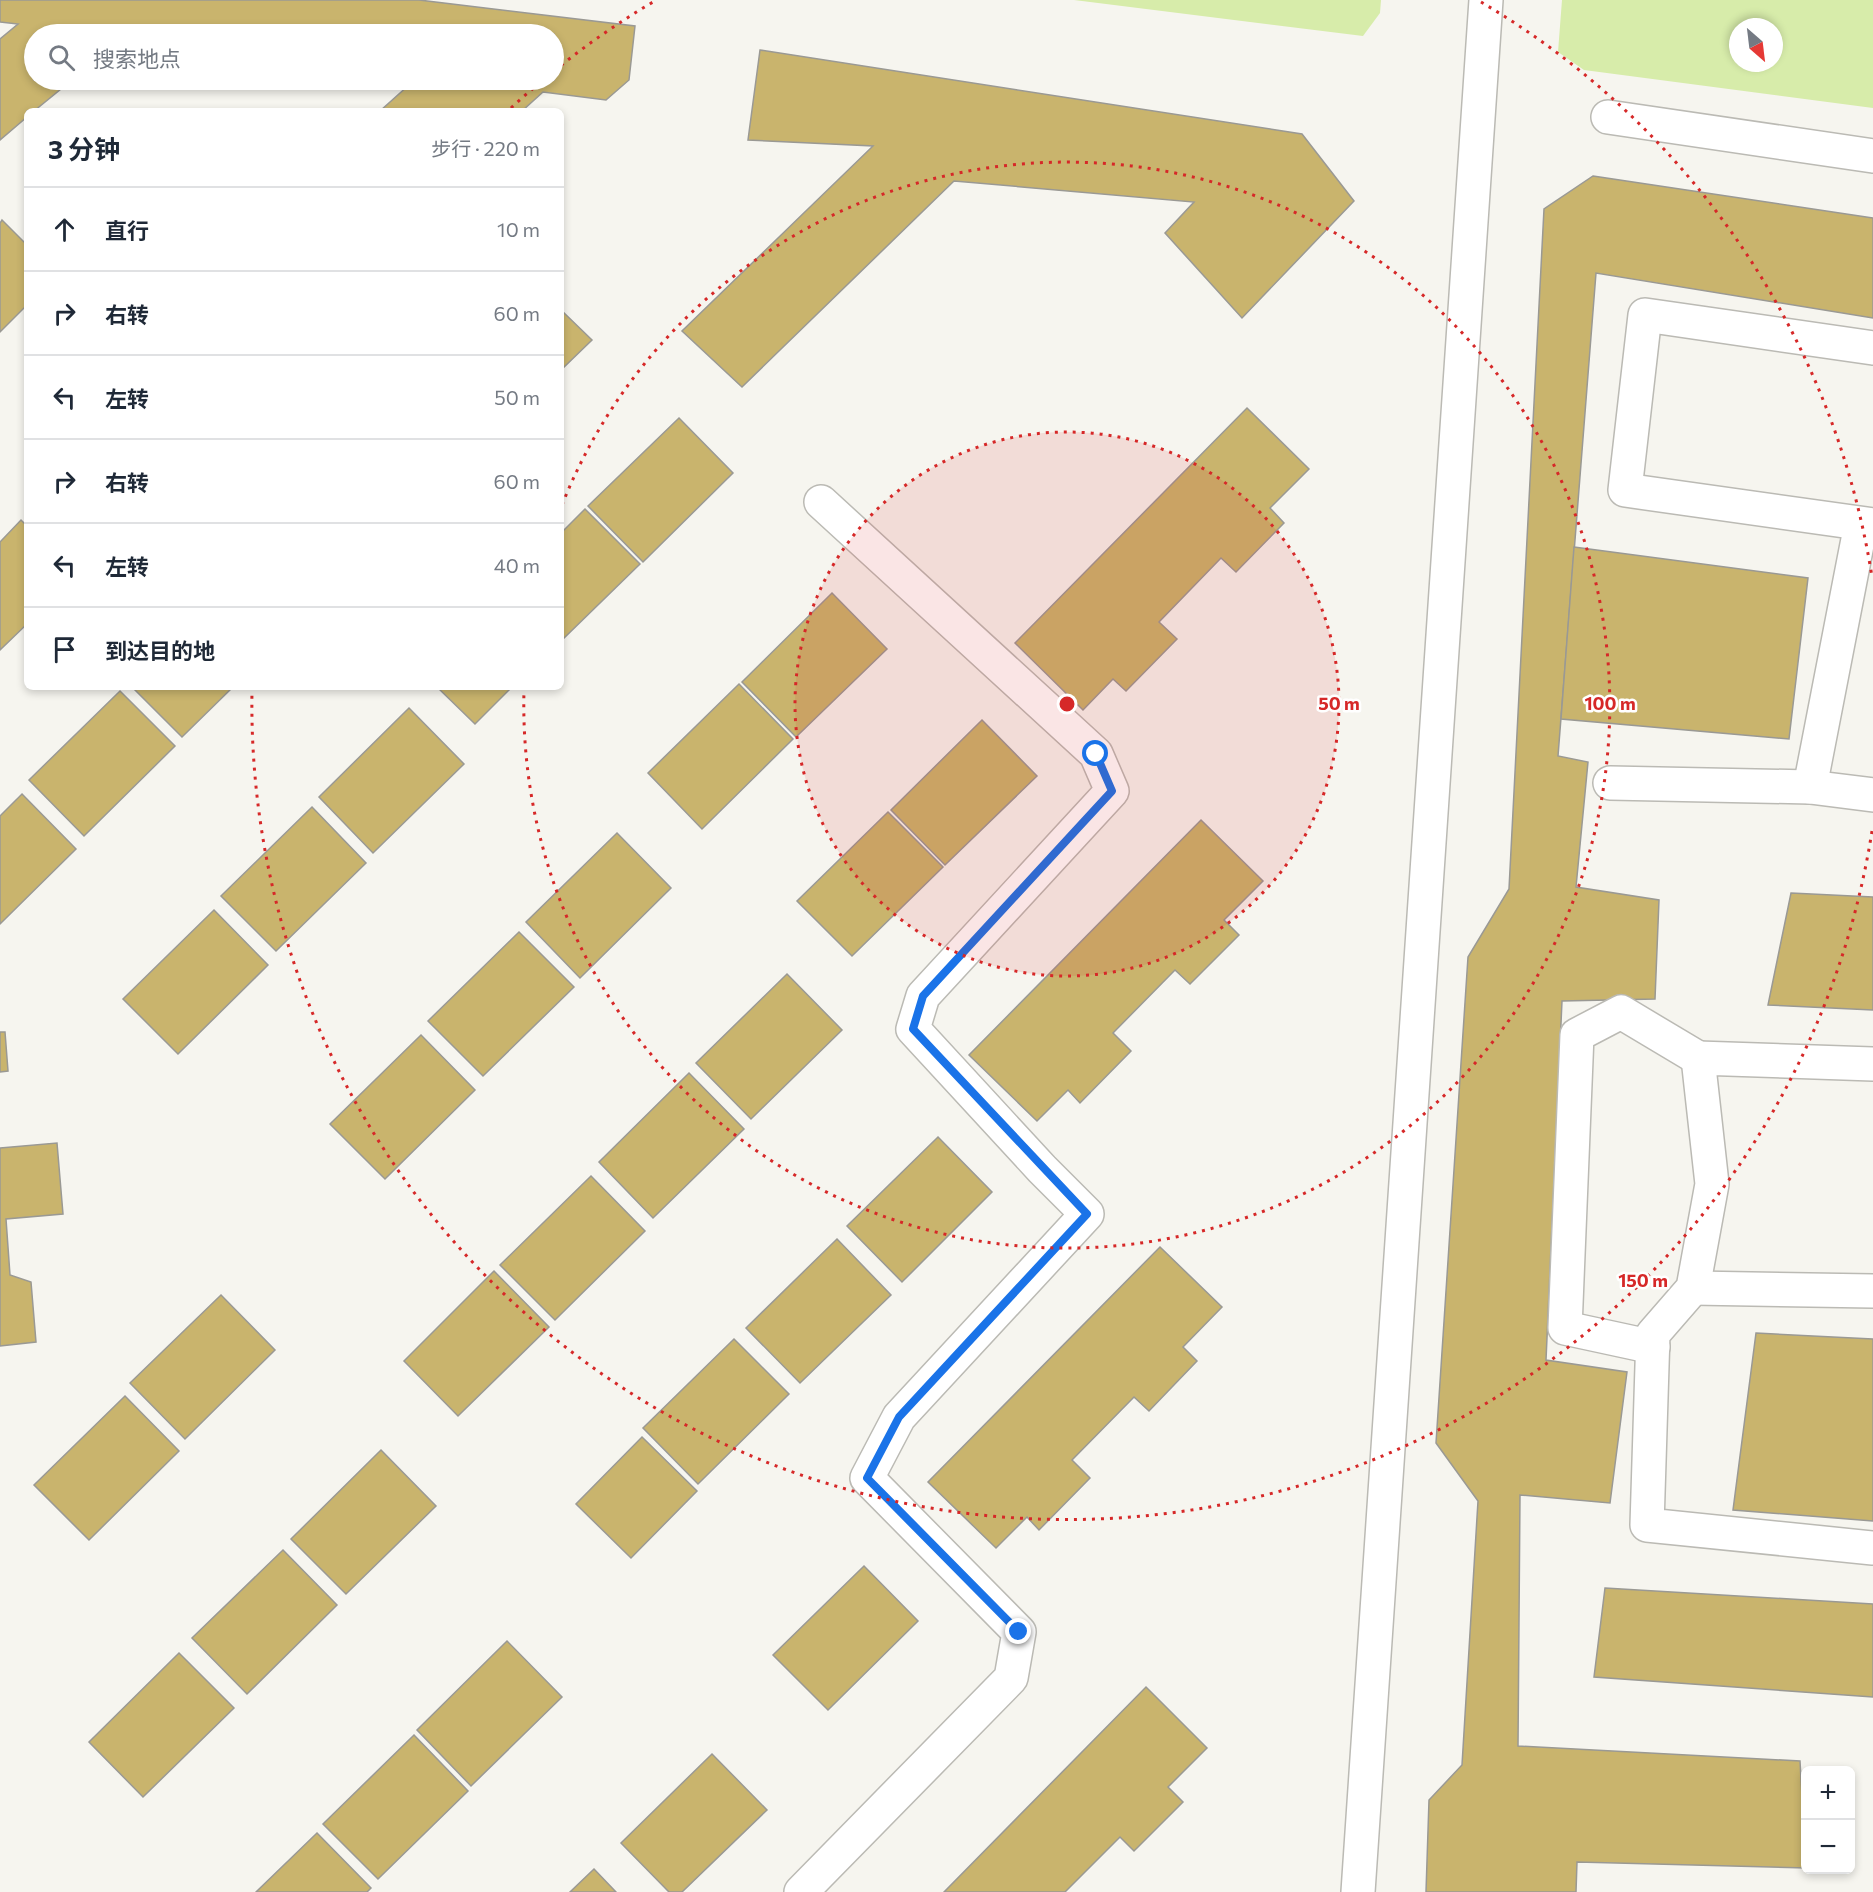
<!DOCTYPE html>
<html lang="zh">
<head>
<meta charset="utf-8">
<style>
	body { margin:0; font-family:Commissioner,"Noto Sans SC",sans-serif; background:#f6f6f7; color:#1f2937 }
	.controls { position:absolute; right:18px; bottom:18px; display:grid; overflow:hidden; border-radius:9px; box-shadow:0 3px 9px #0003 }
	.controls button { width:54px; height:54px; display:grid; place-items:center; padding:0; border:0; border-bottom:2px solid #e0e1e3; background:#fff; color:#1f2937; font:30px sans-serif }
	.compass { position:absolute; left:1729px; top:18px; width:54px; height:54px; border-radius:50%; background:#fff; box-shadow:0 3px 9px #0003; rotate:152deg }
	.stop { position:absolute; width:18px; height:18px; margin:-14px; border:4px solid #1a73e8; border-radius:50%; background:#fff }
	.stop.end { background:#1a73e8; border-color:#fff; box-shadow:0 2px 6px #0008 }
	.list { margin:0; padding:0; list-style:none }
	h2 { display:flex; justify-content:space-between; align-items:center; height:78px; margin:0; padding:0 24px; font-size:26px }
	h2 small { font-size:20px; font-weight:400; color:#747a83 }
	.list li { display:grid; grid-template-columns:39px 1fr auto; gap:18px; align-items:center; box-sizing:border-box; height:84px; padding:0 24px; border-top:2px solid #e0e1e3 }
	.list b { display:block; font-size:22px; white-space:nowrap }
	.list em { font-size:20px; font-style:normal; color:#747a83 }
	.icon { flex:none; width:33px; height:33px; fill:none; stroke:currentColor; stroke-width:2; stroke-linecap:round; stroke-linejoin:round }
	.map { position:relative; flex:none; width:1873px; height:1892px; overflow:hidden }
	.search { position:absolute; background:#fff; box-shadow:0 3px 9px #0003; left:24px; top:24px; width:540px; height:66px; display:flex; align-items:center; gap:15px; box-sizing:border-box; padding:0 21px; border-radius:33px; color:#747a83; font-size:22px }
	.panel { position:absolute; background:#fff; box-shadow:0 3px 9px #0003; left:24px; top:108px; width:540px; height:582px; border-radius:9px }
	.map>svg:first-child { display:block }
</style>
</head>
<body>
<div class="map">
<svg width="1873" height="1892" viewBox="0 0 1873 1892">
	<rect width="100%" height="100%" fill="#f6f5ef"/>
	<g fill="#d7ecaa" fill-rule="evenodd">
		<polygon points="1074,0 1381,0 1380,13 1363,36"/>
		<path d="M1562 0H1873V108L1584 70 1558 52ZM1738 27H1774V63H1738Z"/>
	</g>
	<g fill="#c9b46d" stroke="#9a9994" stroke-width="1.5">
		<polygon points="0,0 419,0 635,26 629,80 606,100 543,92 522,111 380,111 410,84 370,80 554,80 554,34 34,34 34,80 72,80 34,111 27,111 27,117 0,140 0,39 18,24 0,22"/>
		<polygon points="760,50 1302,134 1354,201 1242,318 1165,233 1194,202 954,181 742,387 682,331 873,146 748,140"/>
		<polygon points="1593,176 1873,218 1873,318 1596,273 1558,756 1588,762 1576,887 1659,900 1655,999 1562,1001 1546,1360 1627,1372 1610,1503 1520,1495 1518,1746 1800,1761 1806,1868 1577,1862 1576,1892 1426,1892 1429,1800 1462,1765 1478,1501 1436,1443 1468,957 1509,889 1544,209"/>
		<polygon points="2,220 27,245 27,305 0,332 0,223"/>
		<polygon points="561,310 592,340 561,370"/>
		<polygon points="1247,408 1309,469 1270,508 1284,523 1236,572 1221,558 1159,622 1177,639 1126,691 1113,679 1083,710 1015,643"/>
		<polygon points="679,418 733,473 643,562 588,506"/>
		<polygon points="585,509 640,564 561,641 561,533"/>
		<polygon points="21,520 27,526 27,624 0,650 0,542"/>
		<polygon points="1574,547 1808,578 1789,739 1561,719"/>
		<polygon points="832,593 887,649 796,737 742,682"/>
		<polygon points="739,684 793,739 702,829 648,773"/>
		<polygon points="132,687 233,687 182,737"/>
		<polygon points="437,687 512,687 475,724"/>
		<polygon points="120,691 175,746 84,836 29,780"/>
		<polygon points="409,708 464,764 373,853 319,797"/>
		<polygon points="982,720 1037,776 945,865 891,810"/>
		<polygon points="22,794 76,849 0,924 0,816"/>
		<polygon points="312,807 366,863 276,951 221,896"/>
		<polygon points="888,812 943,867 852,956 797,901"/>
		<polygon points="1201,820 1263,881 1224,920 1239,935 1190,984 1175,970 1113,1033 1131,1051 1080,1103 1068,1090 1037,1121 969,1055"/>
		<polygon points="617,833 671,888 580,978 526,922"/>
		<polygon points="1791,893 1873,897 1873,1010 1768,1005"/>
		<polygon points="214,910 268,965 178,1054 123,999"/>
		<polygon points="519,932 574,987 483,1076 428,1021"/>
		<polygon points="787,974 842,1030 751,1119 696,1063"/>
		<polygon points="0,1032 5,1032 8,1071 0,1072"/>
		<polygon points="421,1035 475,1090 385,1179 330,1124"/>
		<polygon points="689,1073 744,1129 653,1218 599,1162"/>
		<polygon points="938,1137 992,1192 902,1282 847,1226"/>
		<polygon points="57,1143 63,1214 6,1219 10,1275 31,1282 36,1342 0,1346 0,1148"/>
		<polygon points="591,1176 645,1231 555,1320 500,1265"/>
		<polygon points="837,1239 891,1295 800,1383 746,1328"/>
		<polygon points="1160,1247 1222,1307 1183,1347 1197,1361 1149,1411 1134,1397 1072,1460 1090,1478 1039,1530 1027,1517 996,1548 928,1482"/>
		<polygon points="494,1271 549,1327 458,1416 404,1361"/>
		<polygon points="221,1295 275,1350 185,1439 130,1383"/>
		<polygon points="1756,1333 1873,1339 1873,1521 1733,1510"/>
		<polygon points="734,1339 789,1394 698,1484 643,1428"/>
		<polygon points="125,1396 179,1451 89,1540 34,1485"/>
		<polygon points="642,1437 697,1491 631,1558 576,1504"/>
		<polygon points="381,1450 436,1506 346,1594 291,1539"/>
		<polygon points="283,1550 337,1605 247,1694 192,1638"/>
		<polygon points="864,1566 918,1621 828,1710 773,1655"/>
		<polygon points="1605,1588 1873,1604 1873,1697 1594,1677"/>
		<polygon points="507,1641 562,1697 471,1786 417,1730"/>
		<polygon points="179,1653 234,1708 143,1797 89,1742"/>
		<polygon points="1146,1687 1207,1748 1168,1787 1183,1802 1134,1851 1120,1837 1065,1892 944,1892"/>
		<polygon points="414,1735 468,1791 378,1879 323,1824"/>
		<polygon points="712,1754 767,1810 682,1892 669,1892 621,1843"/>
		<polygon points="317,1833 371,1888 367,1892 256,1892"/>
		<polygon points="594,1869 616,1892 570,1892"/>
	</g>
	<g fill="none" stroke-linecap="round" stroke-linejoin="round">
		<defs>
			<g id="minor">
				<polyline points="1608,117 1873,156"/>
				<polyline points="1873,348 1645,315 1625,490 1873,525"/>
				<polyline points="1861,524 1810,787 1873,795"/>
				<polyline points="1610,783 1810,787"/>
				<polyline points="1873,1064 1698,1058 1712,1184 1693,1288 1653,1334 1647,1525 1873,1548"/>
				<polyline points="1693,1288 1873,1291"/>
				<polyline points="1653,1347 1565,1328 1577,1035 1621,1012 1698,1058"/>
				<polyline points="801,1892 1011,1678 1019,1632 867,1478 899,1417 1087,1214 1042,1169 913,1029 923,996 1112,791 1096,754 821,502"/>
				<polyline points="1358,1892 1486,0"/>
			</g>
		</defs>
		<use href="#minor" stroke="#bbbab4" stroke-width="36"/>
		<use href="#minor" stroke="#fff" stroke-width="33"/>
	</g>
	<g fill="none" stroke-linecap="round" stroke-linejoin="round">
		<polyline stroke="#1a73e8" stroke-width="8" points="1019,1632 867,1478 899,1417 1087,1214 913,1029 923,996 1112,791 1096,754"/>
	</g>
	<circle cx="1067" cy="704" r="272" fill="#d62828" fill-opacity=".12"/>
	<g fill="none" stroke="#d62828" stroke-width="3" stroke-dasharray="3 6">
		<circle cx="1067" cy="704" r="272"/>
		<path d="M562 505A543 543 0 1 1 524 690"/>
		<path d="M1872 831A815 815 0 0 1 252 690M511 108A815 815 0 0 1 543 80M554 71A815 815 0 0 1 653 2M1481 2A815 815 0 0 1 1872 577"/>
	</g>
	<circle cx="1067" cy="704" r="9" fill="#d62828" stroke="#fff" stroke-width="3"/>
	<g font-size="18" text-anchor="middle" font-weight="bold" fill="#d62828" stroke="#fff" stroke-width="5" stroke-linejoin="round" paint-order="stroke">
		<text x="1339" y="710">50 m</text>
		<text x="1610" y="710">100 m</text>
		<text x="1643" y="1287">150 m</text>
	</g>
</svg>
<div class="controls">
<button>+</button>
<button>−</button>
</div>
<svg class="compass" viewBox="-18 -18 36 36"><path d="M0-13l5 13h-10z" fill="#e53935"/><path d="M0 13l5-13h-10z" fill="#747a83"/></svg>
<div class="stop" style="left:1096px;top:754px"></div>
<div class="stop end" style="left:1019px;top:1632px"></div>
<div class="search"><svg class="icon" aria-label="search" viewBox="0 0 24 24"><circle cx="10" cy="10" r="6"/><path d="M15 15l6 6"/></svg>搜索地点</div>
<section class="panel">
<h2>3 分钟<small>步行 · 220 m</small></h2>
<ul class="list">
<li><svg class="icon" aria-label="ahead" viewBox="0 0 24 24"><path d="M12 20V5M6 11l6-6 6 6"/></svg><div><b>直行</b></div><em>10 m</em></li>
<li><svg class="icon" aria-label="right" viewBox="0 0 24 24"><path d="M7 20v-9h11M14 6l5 5-5 5"/></svg><div><b>右转</b></div><em>60 m</em></li>
<li><svg class="icon" aria-label="left" viewBox="0 0 24 24"><path d="M17 20v-9H6M10 6l-5 5 5 5"/></svg><div><b>左转</b></div><em>50 m</em></li>
<li><svg class="icon" aria-label="right" viewBox="0 0 24 24"><path d="M7 20v-9h11M14 6l5 5-5 5"/></svg><div><b>右转</b></div><em>60 m</em></li>
<li><svg class="icon" aria-label="left" viewBox="0 0 24 24"><path d="M17 20v-9H6M10 6l-5 5 5 5"/></svg><div><b>左转</b></div><em>40 m</em></li>
<li><svg class="icon" aria-label="arrive" viewBox="0 0 24 24"><path d="M6 21V4h12l-3 4 3 4H6"/></svg><div><b>到达目的地</b></div></li>
</ul>
</section>
</div>
</body>
</html>
